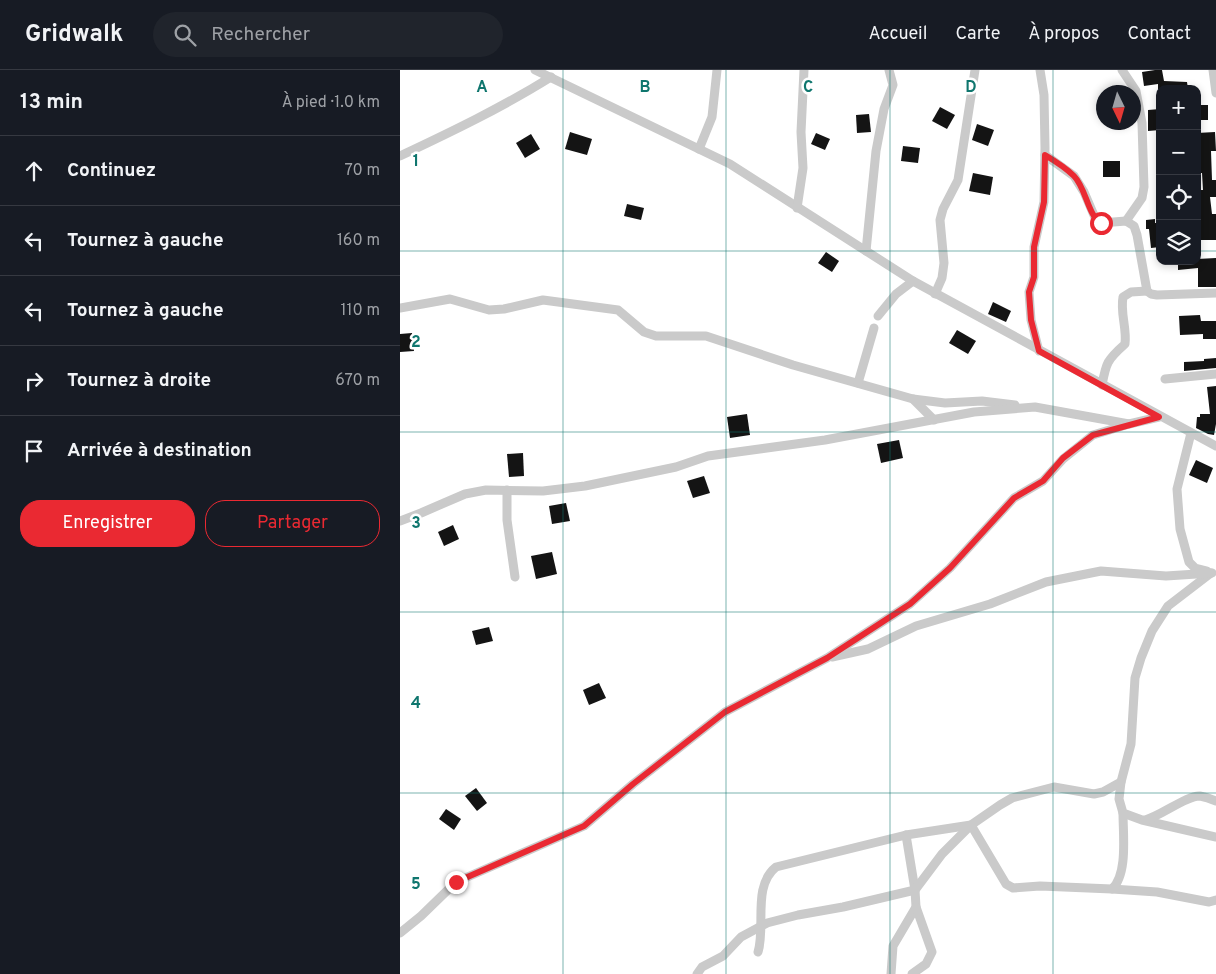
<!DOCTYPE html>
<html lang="fr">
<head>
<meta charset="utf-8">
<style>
	body { margin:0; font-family:Overpass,sans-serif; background:#20242c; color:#f1f3f6 }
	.controls { position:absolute; right:15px; top:15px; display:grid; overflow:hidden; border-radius:10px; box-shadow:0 2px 8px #0003 }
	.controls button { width:45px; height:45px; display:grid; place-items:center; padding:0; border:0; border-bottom:1px solid #363941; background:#171b24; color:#f1f3f6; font:25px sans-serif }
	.compass { position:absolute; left:696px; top:15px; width:45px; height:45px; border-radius:50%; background:#171b24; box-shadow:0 2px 8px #0003; rotate:175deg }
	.stop { position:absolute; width:15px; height:15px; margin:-11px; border:4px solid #ea2932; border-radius:50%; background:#fff }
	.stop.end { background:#ea2932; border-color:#fff; box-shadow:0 1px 5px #0008 }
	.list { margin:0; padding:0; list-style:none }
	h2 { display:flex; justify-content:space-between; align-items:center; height:65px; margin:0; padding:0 20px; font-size:21px }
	h2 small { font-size:16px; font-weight:400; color:#9ea1a6 }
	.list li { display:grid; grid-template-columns:32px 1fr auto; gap:15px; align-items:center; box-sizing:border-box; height:70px; padding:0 20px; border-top:1px solid #363941 }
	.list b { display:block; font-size:19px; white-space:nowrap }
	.list em { font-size:16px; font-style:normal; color:#9ea1a6 }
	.actions { display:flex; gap:10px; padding:15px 20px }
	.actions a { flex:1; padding:11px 0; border:1px solid #ea2932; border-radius:20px; text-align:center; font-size:18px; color:#ea2932 }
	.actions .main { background:#ea2932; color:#fff }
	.icon { flex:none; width:28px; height:28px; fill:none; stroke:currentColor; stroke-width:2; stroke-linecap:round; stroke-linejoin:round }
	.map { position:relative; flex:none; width:816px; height:904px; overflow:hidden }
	header { display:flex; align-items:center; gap:30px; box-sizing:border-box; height:70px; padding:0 25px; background:#171b24; border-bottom:1px solid #363941 }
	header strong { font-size:24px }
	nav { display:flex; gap:28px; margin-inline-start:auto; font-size:18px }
	.search { width:350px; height:45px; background:#20242c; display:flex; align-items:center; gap:12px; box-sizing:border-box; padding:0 18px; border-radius:28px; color:#9ea1a6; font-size:19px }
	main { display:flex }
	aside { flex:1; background:#171b24 }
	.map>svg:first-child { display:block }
</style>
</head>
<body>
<header>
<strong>Gridwalk</strong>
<div class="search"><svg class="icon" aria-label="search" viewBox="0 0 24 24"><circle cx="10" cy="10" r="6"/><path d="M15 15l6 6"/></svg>Rechercher</div>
<nav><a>Accueil</a><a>Carte</a><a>À propos</a><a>Contact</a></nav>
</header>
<main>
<aside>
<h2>13 min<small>À pied · 1.0 km</small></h2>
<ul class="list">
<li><svg class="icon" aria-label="ahead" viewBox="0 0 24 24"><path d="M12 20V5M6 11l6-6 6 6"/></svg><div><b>Continuez</b></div><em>70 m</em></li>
<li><svg class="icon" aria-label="left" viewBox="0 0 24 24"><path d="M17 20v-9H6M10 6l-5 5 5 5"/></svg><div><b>Tournez à gauche</b></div><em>160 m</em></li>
<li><svg class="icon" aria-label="left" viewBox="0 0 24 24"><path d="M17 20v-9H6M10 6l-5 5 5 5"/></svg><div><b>Tournez à gauche</b></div><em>110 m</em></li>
<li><svg class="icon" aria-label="right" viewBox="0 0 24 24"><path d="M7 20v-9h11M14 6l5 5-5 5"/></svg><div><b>Tournez à droite</b></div><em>670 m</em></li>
<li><svg class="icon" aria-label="arrive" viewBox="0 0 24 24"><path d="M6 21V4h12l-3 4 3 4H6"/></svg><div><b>Arrivée à destination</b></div></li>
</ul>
<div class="actions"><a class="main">Enregistrer</a><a>Partager</a></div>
</aside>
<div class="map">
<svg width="816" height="904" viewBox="0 0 816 904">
	<rect width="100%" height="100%" fill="#fff"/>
	<g fill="#141414">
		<polygon points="755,0 762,0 764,11 787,12 788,19 758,19 758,14 744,16 742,2"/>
		<rect x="797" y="35" width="11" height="15"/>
		<polygon points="540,37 555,45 547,59 532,51"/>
		<polygon points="760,39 760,60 748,61 748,40"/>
		<polygon points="469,44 471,62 457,63 456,45"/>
		<polygon points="577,54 594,60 588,76 572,70"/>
		<polygon points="170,62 192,69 187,85 165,79"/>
		<polygon points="815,62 816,81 811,81 812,110 816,110 816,127 810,127 812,144 816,144 816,170 801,170 801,150 797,150 797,120 803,120 802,103 797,103 797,63"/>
		<polygon points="416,63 430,69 425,80 411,74"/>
		<polygon points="131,64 140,79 125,88 116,73"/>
		<polygon points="503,76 520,78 518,93 501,91"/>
		<rect x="703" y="91" width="17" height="16"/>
		<polygon points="573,103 593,107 590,125 569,121"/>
		<polygon points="227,134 244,138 241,150 224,146"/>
		<polygon points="755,149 755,153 759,153 760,177 751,178 749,159 746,159 746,150"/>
		<polygon points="426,182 439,191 432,202 418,193"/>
		<polygon points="816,188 816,217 798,217 798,198 778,200 778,191 797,191 797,189"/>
		<polygon points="593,232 611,241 606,252 588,244"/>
		<polygon points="800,245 801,251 816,251 816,269 803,269 803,264 780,265 779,246"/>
		<polygon points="557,260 576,271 568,284 549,273"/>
		<polygon points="12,263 14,281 0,282 0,264"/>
		<polygon points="816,288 816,298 784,301 784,292 804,291 804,289"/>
		<polygon points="816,316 816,354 814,365 808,364 796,358 797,347 800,347 800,344 810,344 807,317"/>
		<polygon points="347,344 350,365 330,368 327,347"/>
		<polygon points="499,370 503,388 481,393 477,374"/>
		<polygon points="123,383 124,406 109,407 107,384"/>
		<polygon points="796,390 813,398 807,413 789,405"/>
		<polygon points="304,406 310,423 293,428 287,411"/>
		<polygon points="166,433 170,451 152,454 149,436"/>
		<polygon points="53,455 59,469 44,476 38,462"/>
		<polygon points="152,482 157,504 136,509 131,486"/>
		<polygon points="89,557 93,571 76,575 72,561"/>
		<polygon points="199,613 206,628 189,635 183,620"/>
		<polygon points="76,718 87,733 77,741 65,726"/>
		<polygon points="46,739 61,749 54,760 39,749"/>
	</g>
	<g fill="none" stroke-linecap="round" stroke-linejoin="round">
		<g stroke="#cacaca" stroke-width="9">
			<polyline points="135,0 330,94 513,211 816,376"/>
			<polyline points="722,0 736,21 742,53 744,117 742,128 726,151"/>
			<polyline points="813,0 816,23"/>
			<polyline points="299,79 312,47 317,0"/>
			<polyline points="645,85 674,106 684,122 696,150 701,153 726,151 734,156 737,165 747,221 751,224 757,225 816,223"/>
			<path d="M0 86C51 62 103 37 151 7"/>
			<polyline points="397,138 403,98 401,62 404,0"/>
			<polyline points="466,181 476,81 484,39 493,15 489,0"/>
			<polyline points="535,224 542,208 544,193 540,150 543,139 558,110 575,0"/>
			<polyline points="0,238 50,229 89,240 104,239 143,230 218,240 244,262 256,266 306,266 393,295 513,329 545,333 582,331 615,335"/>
			<polyline points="478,246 496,224 513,211"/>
			<polyline points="639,281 631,250 629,222 634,207 634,177 644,132 645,78 644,25 640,0"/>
			<polyline points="765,309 816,304"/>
			<polyline points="458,313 474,258"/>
			<path d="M702 315C706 293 707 290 725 274 727 258 720 243 723 227L731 222 747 221"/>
			<polyline points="513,329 534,350"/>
			<polyline points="791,363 777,419 780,459 789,492 795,498 807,501"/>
			<polyline points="107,420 107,450 115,507"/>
			<polyline points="0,451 21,443 65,424 86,420 143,421 185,416 276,397 308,386 425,370 574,342 635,337 729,354 759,347"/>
			<polyline points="811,503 768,536 752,561 741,588 735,608 731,674 721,712 719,729 723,743 742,750 816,767"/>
			<polyline points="432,587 468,579 516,556 590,534 646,512 701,501 766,506 812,503"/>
			<path d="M745 750C761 746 787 725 800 726 805 727 811 729 816 731"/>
			<polyline points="712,819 757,822 809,832 816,830"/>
			<polyline points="0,863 21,846 56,812 184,756 233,714 325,642 427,588 510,534 550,498 614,428 643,411 663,389 693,365 729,354"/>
			<path d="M358 882C366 857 352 816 376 797L506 765 571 755 606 814 613 818 640 816 712 819C728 804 723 765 723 743"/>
			<polyline points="297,904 302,897 323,886 341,867 367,853 398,845 443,837 515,820 506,765"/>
			<polyline points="491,904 493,876 516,837 515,820 542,784 571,755 600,735 612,728 654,717 694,724 703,722 721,712"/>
			<polyline points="512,904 526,894 532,882 516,837"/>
		</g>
	</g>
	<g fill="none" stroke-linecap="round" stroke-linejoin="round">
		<path stroke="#ea2932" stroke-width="6" d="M56 812 184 756 233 714 325 642 427 588 510 534 550 498 614 428 643 411 663 388 693 365 759 347 639 281 631 250 629 222 634 207V177L644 132 645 85C655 91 666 98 674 106 686 118 688 146 701 153"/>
	</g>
	<path fill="none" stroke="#0f766e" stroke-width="1" stroke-opacity="0.55" d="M163 0V904M326 0V904M490 0V904M653 0V904M0 181H760M797 181H816M0 362H816M0 542H816M0 723H816"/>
	<g font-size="16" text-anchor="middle" font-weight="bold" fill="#0f766e" stroke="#fff" stroke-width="5" stroke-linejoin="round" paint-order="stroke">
		<text x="82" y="22">A</text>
		<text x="245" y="22">B</text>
		<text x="408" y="22">C</text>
		<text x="571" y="22">D</text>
		<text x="16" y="96">1</text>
		<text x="16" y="277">2</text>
		<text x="16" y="458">3</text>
		<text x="16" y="638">4</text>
		<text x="16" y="819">5</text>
	</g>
</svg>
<div class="controls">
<button>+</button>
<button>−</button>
<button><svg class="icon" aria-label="locate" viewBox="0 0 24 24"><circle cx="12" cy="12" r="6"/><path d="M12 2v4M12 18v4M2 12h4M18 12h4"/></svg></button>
<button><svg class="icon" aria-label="layers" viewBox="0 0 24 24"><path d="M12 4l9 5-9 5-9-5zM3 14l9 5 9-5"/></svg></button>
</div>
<svg class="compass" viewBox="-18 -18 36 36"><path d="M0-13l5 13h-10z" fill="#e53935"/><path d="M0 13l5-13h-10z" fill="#9ea1a6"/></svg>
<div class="stop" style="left:701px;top:153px"></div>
<div class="stop end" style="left:56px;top:812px"></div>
</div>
</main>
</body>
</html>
